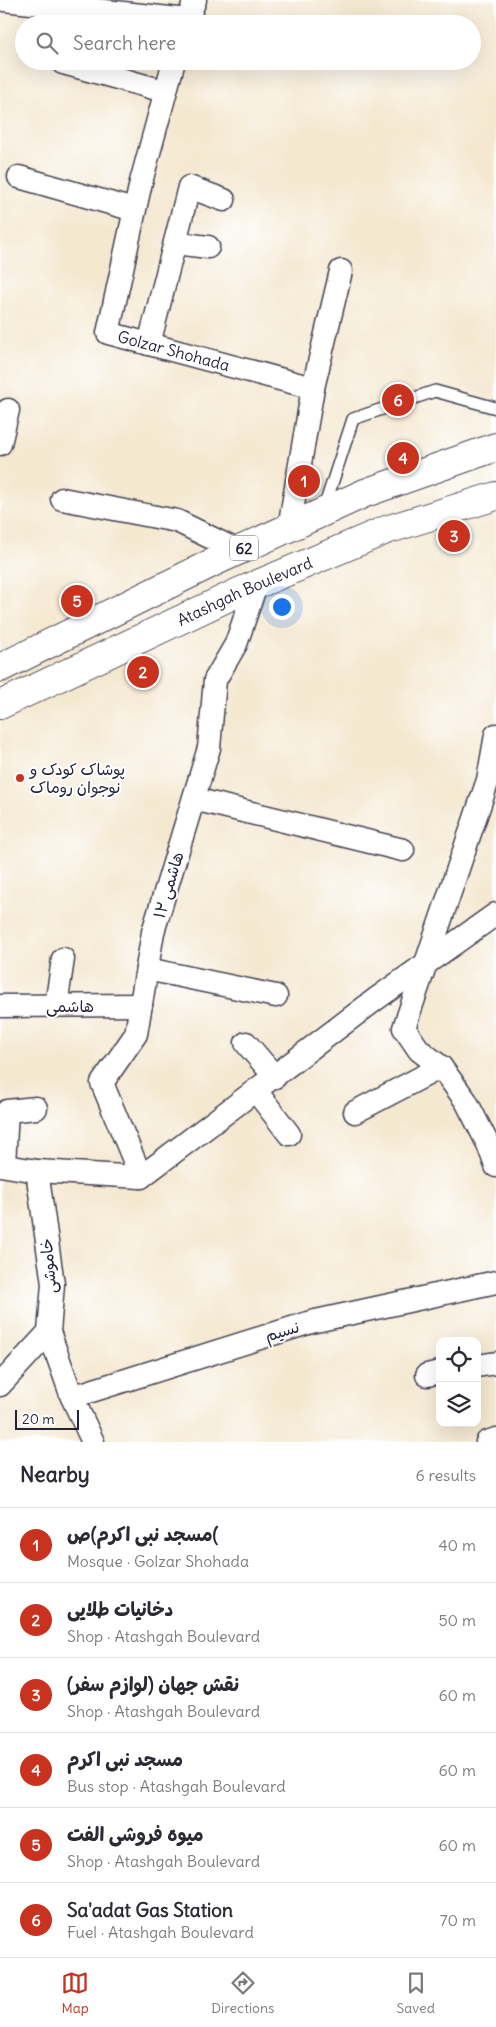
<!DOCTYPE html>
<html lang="en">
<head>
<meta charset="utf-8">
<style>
	body { margin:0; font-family:Delius,"Playpen Sans Arabic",sans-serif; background:#f2f2f3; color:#2b2b33 }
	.controls { position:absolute; right:15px; bottom:15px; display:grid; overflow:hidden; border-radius:10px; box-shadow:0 5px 20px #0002 }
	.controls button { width:45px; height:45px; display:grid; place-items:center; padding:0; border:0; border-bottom:1px solid #e1e1e2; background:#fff; color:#2b2b33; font:25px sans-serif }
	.scale { position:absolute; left:15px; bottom:12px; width:64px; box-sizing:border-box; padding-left:5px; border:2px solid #22223b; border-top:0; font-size:14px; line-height:18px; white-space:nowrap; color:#22223b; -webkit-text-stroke:4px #fff; paint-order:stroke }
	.you { position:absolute; left:281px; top:606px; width:18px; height:18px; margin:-12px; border:4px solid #fff; border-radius:50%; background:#1a73e8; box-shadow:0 0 0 8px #1a73e833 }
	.badge { display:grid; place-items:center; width:32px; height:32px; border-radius:50%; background:#c8321e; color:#fff; font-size:16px; font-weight:700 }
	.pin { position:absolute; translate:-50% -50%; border:2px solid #fff; box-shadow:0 1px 5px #0006 }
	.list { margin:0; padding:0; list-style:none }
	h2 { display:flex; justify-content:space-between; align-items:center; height:65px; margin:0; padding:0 20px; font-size:21px }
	h2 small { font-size:16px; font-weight:400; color:#7c7c81 }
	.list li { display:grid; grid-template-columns:32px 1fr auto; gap:15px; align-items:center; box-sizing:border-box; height:75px; padding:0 20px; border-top:1px solid #e1e1e2 }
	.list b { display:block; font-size:19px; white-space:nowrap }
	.list p { margin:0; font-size:16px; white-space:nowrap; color:#7c7c81 }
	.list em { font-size:16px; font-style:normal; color:#7c7c81 }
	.icon { flex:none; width:28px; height:28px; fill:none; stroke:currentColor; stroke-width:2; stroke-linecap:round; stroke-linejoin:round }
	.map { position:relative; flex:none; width:496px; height:1442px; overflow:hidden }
	.search { position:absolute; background:#fff; box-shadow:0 5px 20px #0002; left:15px; right:15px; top:15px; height:55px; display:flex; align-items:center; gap:12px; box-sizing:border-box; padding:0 18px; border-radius:28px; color:#7c7c81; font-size:19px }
	.sheet { height:515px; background:#fff }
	nav { display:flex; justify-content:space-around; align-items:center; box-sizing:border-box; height:70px; border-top:1px solid #e1e1e2; background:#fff; font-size:14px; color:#7c7c81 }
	nav a { display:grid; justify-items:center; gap:2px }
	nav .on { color:#c8321e }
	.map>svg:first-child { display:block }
</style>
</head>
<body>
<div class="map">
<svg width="496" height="1442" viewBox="0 0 496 1442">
	<rect width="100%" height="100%" fill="#fff"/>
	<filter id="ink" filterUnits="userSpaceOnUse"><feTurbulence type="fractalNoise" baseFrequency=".02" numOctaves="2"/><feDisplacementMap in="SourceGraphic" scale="10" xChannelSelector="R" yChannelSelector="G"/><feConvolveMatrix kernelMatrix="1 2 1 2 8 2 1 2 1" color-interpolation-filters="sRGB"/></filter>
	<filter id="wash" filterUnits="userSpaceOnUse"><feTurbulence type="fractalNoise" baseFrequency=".0096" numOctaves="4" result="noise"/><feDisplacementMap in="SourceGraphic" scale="20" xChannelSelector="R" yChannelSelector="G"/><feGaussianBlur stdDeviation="1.12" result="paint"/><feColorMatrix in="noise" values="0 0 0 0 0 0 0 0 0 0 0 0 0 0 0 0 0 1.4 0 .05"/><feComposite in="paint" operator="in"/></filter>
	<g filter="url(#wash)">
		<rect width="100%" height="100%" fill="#f4e8d0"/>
	</g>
	<g filter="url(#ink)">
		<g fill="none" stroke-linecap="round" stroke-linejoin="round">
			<defs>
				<polyline id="lane" points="324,508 353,419 435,391 496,408"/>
				<g id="street">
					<polyline points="4,0 188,20"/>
					<polyline points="186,24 195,0"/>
					<path id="s1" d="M174 61 141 182 108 333 313 388 289 528"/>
					<polyline points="63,63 164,91"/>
					<polyline points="19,177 134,210"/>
					<polyline points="175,243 208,247"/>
					<polyline points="149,344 189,187 224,200"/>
					<polyline points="313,388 341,271"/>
					<polyline points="0,444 8,410"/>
					<polyline points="62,499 177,521 238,551"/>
					<polyline points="496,735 488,780 404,1028 419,1050 441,1067 466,1101 488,1144 496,1166"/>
					<polyline points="194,799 403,850"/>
					<polyline points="147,969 276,996"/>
					<polyline points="0,1006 141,1005"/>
					<polyline points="56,1006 63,959"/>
					<polyline points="246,1043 275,1077"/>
					<polyline points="256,1091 289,1134"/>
					<polyline points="355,1112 441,1067"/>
					<polyline points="0,1165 37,1171 141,1177 376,999 496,914"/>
					<polyline points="4,1165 7,1111 36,1108"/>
					<polyline points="37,1171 53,1284 49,1332 72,1397 93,1442"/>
					<polyline points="141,1177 102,1083 136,1034 153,932 209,748 215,680 236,644 256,585"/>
					<polyline points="477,1366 496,1363"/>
					<polyline points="427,1375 440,1372"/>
					<polyline points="0,1385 49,1332"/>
					<polyline points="72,1397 311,1322 496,1282"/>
					<polyline points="487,1442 496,1439"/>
				</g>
				<g id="primary">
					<polyline points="0,668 218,560 365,493 496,447"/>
					<path id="s2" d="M0 705 239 592 386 530 496 496"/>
				</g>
			</defs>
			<use href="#lane" stroke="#424051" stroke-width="14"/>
			<use href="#street" stroke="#424051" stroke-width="25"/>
			<use href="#primary" stroke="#424051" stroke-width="30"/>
			<use href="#lane" stroke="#fff" stroke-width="11"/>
			<use href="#street" stroke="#fff" stroke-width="22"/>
			<use href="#primary" stroke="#fff" stroke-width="28"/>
		</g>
	</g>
	<circle fill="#c8321e" stroke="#fff" stroke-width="2" cx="20" cy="778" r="5"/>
	<g text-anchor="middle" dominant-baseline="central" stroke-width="4" stroke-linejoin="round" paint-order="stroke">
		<rect fill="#fff" stroke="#646476" stroke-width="1" x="230" y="535.5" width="28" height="25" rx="4"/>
		<g font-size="15" font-weight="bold" fill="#22223b">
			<text x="244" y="548">62</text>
		</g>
		<g font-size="16" fill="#22223b" stroke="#fff">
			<text stroke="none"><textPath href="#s1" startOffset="348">Golzar Shohada</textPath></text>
			<text stroke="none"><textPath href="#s2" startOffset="270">Atashgah Boulevard</textPath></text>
			<text transform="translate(168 885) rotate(-73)">۱۲ هاشمی</text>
			<text x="70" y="1006">هاشمی</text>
			<text transform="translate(48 1266) rotate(-95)">خاموشی</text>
			<text transform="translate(282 1331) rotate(-17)">نسیم</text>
		</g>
		<g font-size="16" fill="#22223b" stroke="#fff" text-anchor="start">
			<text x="30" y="769">پوشاک کودک و<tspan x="30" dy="18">نوجوان روماک</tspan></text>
		</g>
	</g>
</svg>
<div class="controls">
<button><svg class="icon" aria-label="locate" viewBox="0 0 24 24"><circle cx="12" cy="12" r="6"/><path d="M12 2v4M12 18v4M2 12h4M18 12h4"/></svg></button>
<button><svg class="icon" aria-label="layers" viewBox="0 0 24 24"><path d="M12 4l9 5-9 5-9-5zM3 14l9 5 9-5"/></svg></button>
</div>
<div class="scale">20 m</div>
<div class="you"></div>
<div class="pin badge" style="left:304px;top:481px">1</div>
<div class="pin badge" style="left:143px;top:672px">2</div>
<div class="pin badge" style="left:454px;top:536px">3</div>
<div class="pin badge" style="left:403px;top:458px">4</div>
<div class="pin badge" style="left:77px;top:601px">5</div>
<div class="pin badge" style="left:398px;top:400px">6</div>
<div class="search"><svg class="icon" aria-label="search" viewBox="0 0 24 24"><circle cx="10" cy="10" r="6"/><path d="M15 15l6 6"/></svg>Search here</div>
</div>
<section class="sheet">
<h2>Nearby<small>6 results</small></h2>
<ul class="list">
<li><span class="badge">1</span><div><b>مسجد نبی اکرم)ص(</b><p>Mosque · Golzar Shohada</p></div><em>40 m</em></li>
<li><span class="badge">2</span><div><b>دخانیات طلایی</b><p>Shop · Atashgah Boulevard</p></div><em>50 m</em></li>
<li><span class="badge">3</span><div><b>نقش جهان (لوازم سفر)</b><p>Shop · Atashgah Boulevard</p></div><em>60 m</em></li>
<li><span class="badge">4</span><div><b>مسجد نبی اکرم</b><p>Bus stop · Atashgah Boulevard</p></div><em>60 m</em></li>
<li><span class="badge">5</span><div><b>میوه فروشی الفت</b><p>Shop · Atashgah Boulevard</p></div><em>60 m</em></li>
<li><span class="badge">6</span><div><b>Sa'adat Gas Station</b><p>Fuel · Atashgah Boulevard</p></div><em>70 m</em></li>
</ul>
</section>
<nav>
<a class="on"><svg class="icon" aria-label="map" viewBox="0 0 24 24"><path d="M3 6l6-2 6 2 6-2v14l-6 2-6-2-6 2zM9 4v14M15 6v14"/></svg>Map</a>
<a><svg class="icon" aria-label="directions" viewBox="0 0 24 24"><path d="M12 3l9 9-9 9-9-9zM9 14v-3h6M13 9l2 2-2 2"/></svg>Directions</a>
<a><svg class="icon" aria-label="saved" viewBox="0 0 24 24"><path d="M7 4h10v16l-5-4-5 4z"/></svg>Saved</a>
</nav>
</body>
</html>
